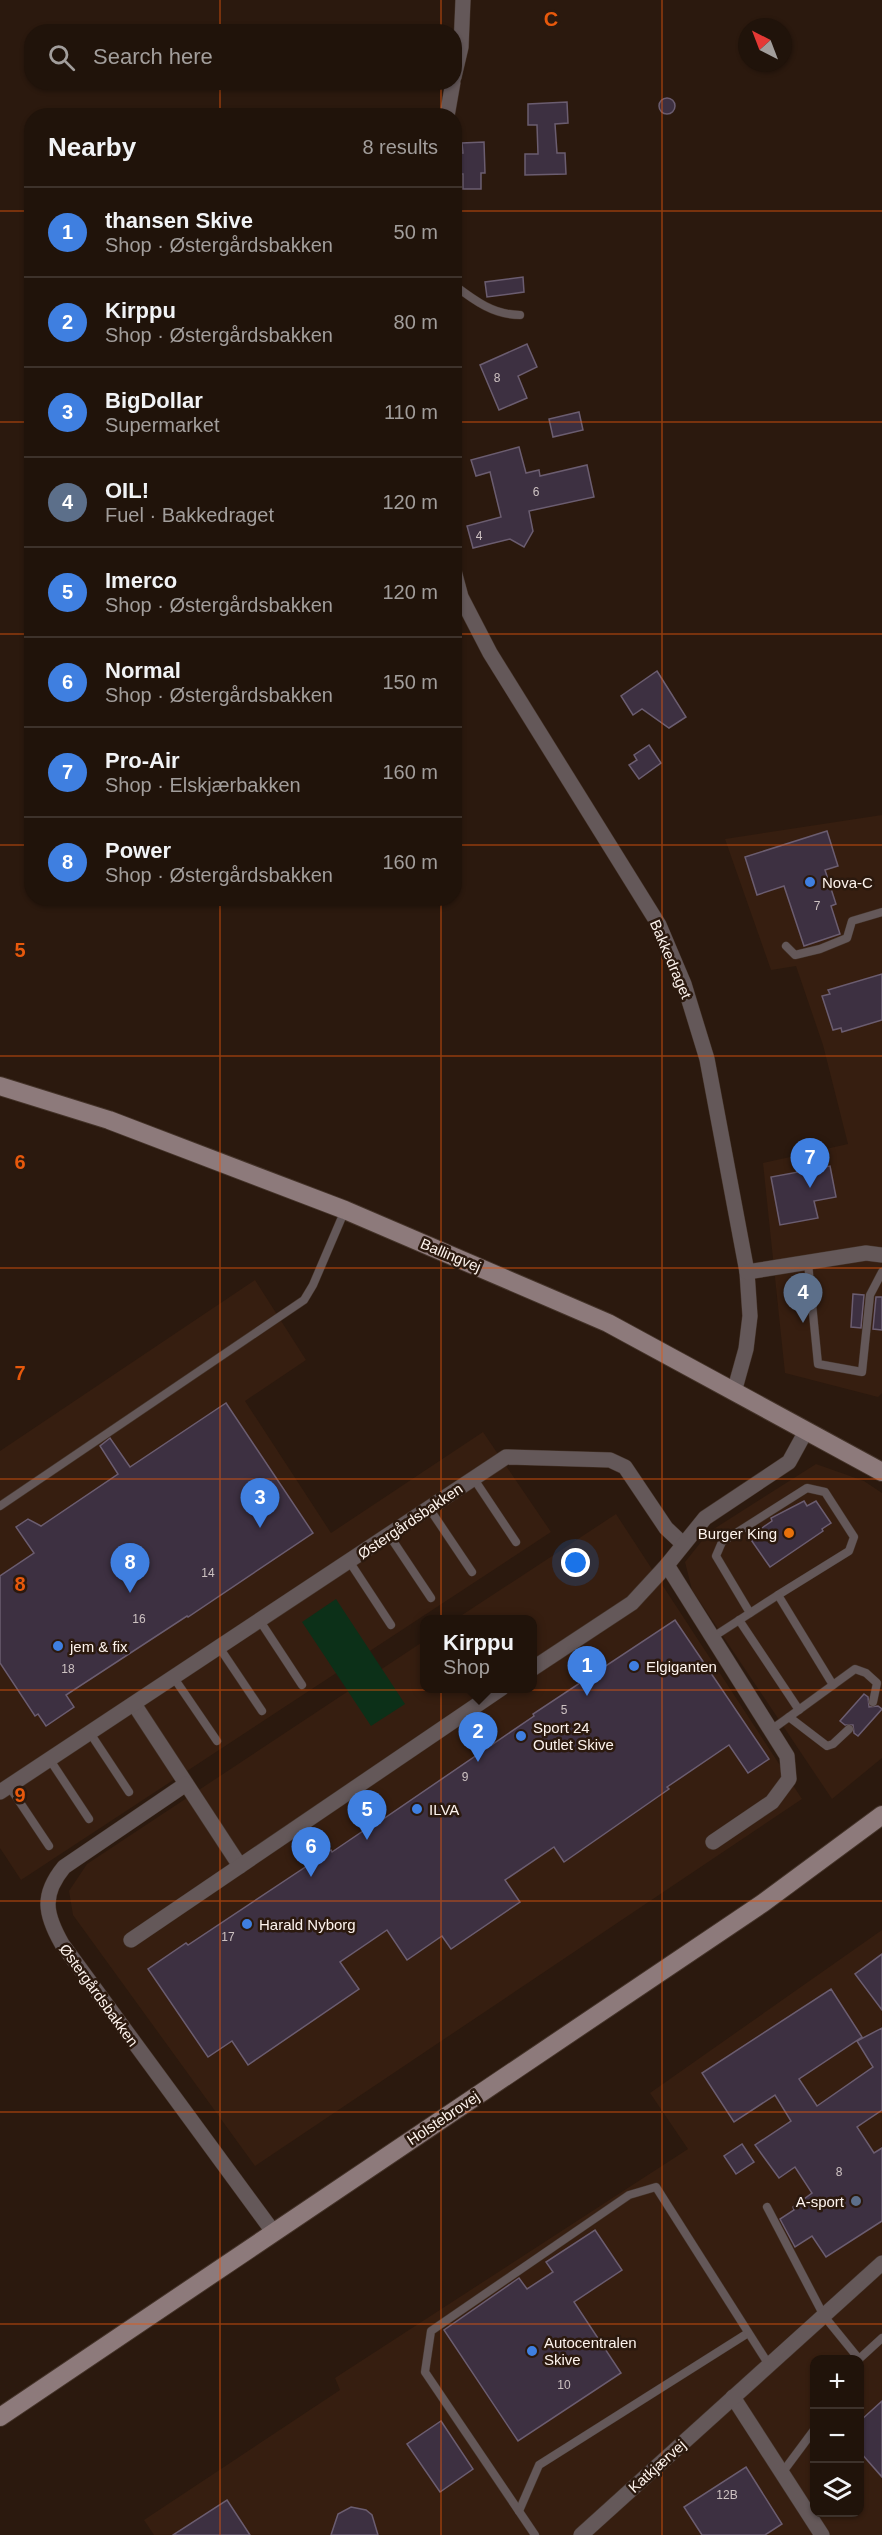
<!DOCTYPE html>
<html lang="en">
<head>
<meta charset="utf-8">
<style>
	body { margin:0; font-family:Helvetica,sans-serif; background:#281c13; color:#f1f3f6 }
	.controls { position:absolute; right:18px; bottom:18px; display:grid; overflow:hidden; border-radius:12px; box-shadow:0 2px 4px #0004 }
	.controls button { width:54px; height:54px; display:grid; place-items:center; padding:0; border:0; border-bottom:2px solid #3d322b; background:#20130a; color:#f1f3f6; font:30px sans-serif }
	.compass { position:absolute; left:738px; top:18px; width:54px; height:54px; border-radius:50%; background:#20130a; box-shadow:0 2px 4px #0004; rotate:318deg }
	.you { position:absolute; left:576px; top:1563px; width:21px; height:21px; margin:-15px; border:4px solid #fff; border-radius:50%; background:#1a73e8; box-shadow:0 0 0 9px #1a73e833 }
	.badge { display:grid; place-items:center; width:39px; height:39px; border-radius:50%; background:#eba93a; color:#fff; font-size:20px; font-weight:700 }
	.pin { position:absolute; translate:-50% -50px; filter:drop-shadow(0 2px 3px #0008) }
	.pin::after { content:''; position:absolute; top:32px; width:21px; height:18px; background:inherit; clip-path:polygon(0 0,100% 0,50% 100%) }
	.popup { position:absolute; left:420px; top:1615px; width:117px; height:78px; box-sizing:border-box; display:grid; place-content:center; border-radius:12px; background:#20130a; filter:drop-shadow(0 2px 4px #0005); font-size:20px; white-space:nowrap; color:#a29e9c }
	.popup b { font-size:22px; color:#f1f3f6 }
	.popup::after { content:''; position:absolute; left:50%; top:100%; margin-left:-12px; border:12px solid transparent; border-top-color:#20130a }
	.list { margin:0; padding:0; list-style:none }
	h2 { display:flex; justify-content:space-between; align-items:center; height:78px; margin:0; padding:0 24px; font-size:26px }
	h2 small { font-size:20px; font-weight:400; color:#a29e9c }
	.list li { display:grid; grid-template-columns:39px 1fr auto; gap:18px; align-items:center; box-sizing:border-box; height:90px; padding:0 24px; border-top:2px solid #3d322b }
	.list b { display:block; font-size:22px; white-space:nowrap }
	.list p { margin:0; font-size:20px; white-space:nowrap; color:#a29e9c }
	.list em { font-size:20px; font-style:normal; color:#a29e9c }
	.icon { flex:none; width:33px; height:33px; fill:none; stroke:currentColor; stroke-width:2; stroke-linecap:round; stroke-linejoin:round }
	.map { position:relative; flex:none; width:882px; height:2535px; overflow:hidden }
	.search { position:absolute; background:#20130a; box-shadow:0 2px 4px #0004; left:24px; top:24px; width:438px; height:66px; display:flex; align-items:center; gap:15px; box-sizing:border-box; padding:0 21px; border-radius:24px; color:#a29e9c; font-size:22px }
	.panel { position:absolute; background:#20130a; box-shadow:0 2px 4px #0004; left:24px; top:108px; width:438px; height:798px; border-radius:24px }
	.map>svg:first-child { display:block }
</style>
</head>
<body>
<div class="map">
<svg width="882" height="2535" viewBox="0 0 882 2535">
	<rect width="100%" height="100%" fill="#2b190e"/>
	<g fill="#361e10" fill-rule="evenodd">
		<polygon points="882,815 882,1393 878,1397 785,1373 763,1163 848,1144 823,1045 796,966 771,970 725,839"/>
		<polygon points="255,1280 306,1360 245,1401 331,1533 483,1432 551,1532 21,1880 0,1848 0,1451"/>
		<polygon points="816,1464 864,1481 882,1493 882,1758 832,1799 692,1590 685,1562 709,1532"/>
		<polygon points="616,1514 802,1799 255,2166 73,1915 69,1891 87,1864 424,1641 424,1688 532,1688 532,1620 456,1619"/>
		<path d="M882 1930V2535H154L144 2520 340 2390 335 2378 688 2149 650 2093ZM814 2360H860V2512H814Z"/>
	</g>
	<polygon fill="#0c3018" points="336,1599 405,1704 371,1726 302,1622"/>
	<g fill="#3d3041" stroke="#6b5d70" stroke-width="1.5">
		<circle cx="667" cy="106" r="8"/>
		<polygon points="567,102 568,123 555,124 557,153 565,153 566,174 525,175 525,154 538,154 537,125 528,125 528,104"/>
		<polygon points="484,142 485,173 481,173 481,189 463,189 463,174 454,174 454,153 463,153 462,143"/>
		<polygon points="523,277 524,292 487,297 485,282"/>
		<polygon points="527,344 537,367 518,376 527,398 499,410 480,365"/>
		<polygon points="579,412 583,430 553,437 549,419"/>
		<polygon points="519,447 526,473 539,470 540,476 587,465 594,497 529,511 533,531 524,547 510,539 473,548 467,526 501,517 490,472 476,476 471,460"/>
		<polygon points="657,671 686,717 669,728 642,709 633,715 621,696"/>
		<polygon points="649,745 661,763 639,779 629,765 637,760 634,755"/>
		<polygon points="827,831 838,866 825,870 836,904 831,906 840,934 804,946 784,886 757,895 745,857"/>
		<polygon points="882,974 882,1020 842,1032 841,1028 833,1030 822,996 830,994 828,990"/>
		<polygon points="830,1166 836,1197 814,1201 818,1218 780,1225 771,1177"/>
		<polygon points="853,1294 864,1295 861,1328 851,1327"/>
		<polygon points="876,1297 882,1297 882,1330 873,1329"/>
		<polygon points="226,1403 313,1533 188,1617 187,1616 66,1695 74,1707 46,1726 38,1714 35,1716 0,1663 0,1576 34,1553 16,1527 28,1519 41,1526 118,1474 100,1446 110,1438 130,1467"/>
		<polygon points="804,1501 807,1506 816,1501 831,1523 822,1529 823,1531 770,1567 749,1537 772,1521 771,1518"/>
		<polygon points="675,1620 769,1759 748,1773 729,1745 667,1787 669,1789 564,1862 554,1847 505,1880 520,1902 451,1949 442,1936 407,1960 387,1930 340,1962 359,1989 248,2065 232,2041 208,2057 148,1969 186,1943 188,1945 331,1850 332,1852 369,1827 370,1828 534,1716 533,1714"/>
		<polygon points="864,1694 868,1697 869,1707 878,1706 882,1709 858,1736 854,1733 853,1725 845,1725 840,1721"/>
		<polygon points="882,1954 882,2010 855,1974"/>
		<polygon points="831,1989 862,2037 799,2079 817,2106 873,2067 857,2041 882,2028 882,2110 857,2127 874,2153 882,2148 882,2221 826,2257 812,2236 795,2247 780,2219 794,2210 793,2207 812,2193 795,2167 779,2178 755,2145 791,2121 775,2095 734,2122 702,2073"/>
		<polygon points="742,2144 754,2162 736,2174 724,2156"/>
		<polygon points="595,2230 622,2270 574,2302 621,2373 518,2441 444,2330 519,2278 527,2289 553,2272 546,2262"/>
		<polygon points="882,2401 882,2477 860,2452 860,2421"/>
		<polygon points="441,2421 473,2469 440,2492 407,2444"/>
		<polygon points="746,2467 782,2524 765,2535 702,2535 684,2507"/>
		<polygon points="227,2500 250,2535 173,2535"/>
		<polygon points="351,2507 366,2510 372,2515 378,2535 331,2535 338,2514"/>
	</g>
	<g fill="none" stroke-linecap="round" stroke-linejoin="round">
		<defs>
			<g id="lane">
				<path d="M454 285C475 301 494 315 520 315"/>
				<polyline points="786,946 795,955 820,949 847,938 852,921 882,912"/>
				<polyline points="808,1263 818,1364 862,1372 870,1295 882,1272"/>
				<polyline points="474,1479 516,1542"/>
				<polyline points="0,1506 304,1300 313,1285 345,1210"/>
				<polyline points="429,1508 472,1572"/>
				<polyline points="389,1535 431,1598"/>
				<polyline points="349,1561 391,1625"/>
				<polyline points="750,1613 716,1556 722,1542 807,1488 825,1492 854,1537 849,1551 778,1595"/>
				<polyline points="739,1620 799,1710"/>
				<polyline points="260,1621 302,1685"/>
				<polyline points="713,1637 778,1595 833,1685"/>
				<polyline points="219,1647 262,1711"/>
				<polyline points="174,1678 217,1741"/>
				<polyline points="789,1717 855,1669 866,1673 877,1683 873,1702"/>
				<polyline points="771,1730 789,1717 827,1746 833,1744 849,1729"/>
				<polyline points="90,1733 129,1792"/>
				<polyline points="50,1760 89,1819"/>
				<polyline points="9,1786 49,1846"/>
				<polyline points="767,2207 824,2316 859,2359"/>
				<polyline points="858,2360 882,2338"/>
				<polyline points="782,2473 814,2430"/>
				<polyline points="519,2511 539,2465 748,2333"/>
				<polyline points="535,2535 425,2372 431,2331 629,2195 656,2187 769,2365"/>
			</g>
			<g id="street">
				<polyline points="454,77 461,47 463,0"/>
				<polyline points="447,116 453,82"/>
				<polyline points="454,571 461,597 490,653 659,925 684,984 707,1059 747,1272 750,1316 746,1349 734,1392"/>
				<polyline points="747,1272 866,1253 882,1255"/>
				<polyline points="532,1669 632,1603 667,1565"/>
				<polyline points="134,1704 240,1866"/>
				<path d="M186 1784 64 1867C41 1895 45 1914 62 1944L274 2233"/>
				<polyline points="0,1792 506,1457 610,1460 625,1467 666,1528 683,1544"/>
				<polyline points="713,1842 772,1802 789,1779 787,1756 667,1565 705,1518 789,1462 806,1431"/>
				<polyline points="131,1940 502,1688"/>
				<polyline points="733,2397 822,2535"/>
				<polyline points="581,2535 882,2263"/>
			</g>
			<g id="secondary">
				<polyline points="0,1086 109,1120 345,1210 557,1301 608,1323 882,1472"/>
				<polyline points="0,2417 763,1903 882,1815"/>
			</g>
		</defs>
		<use href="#lane" stroke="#443329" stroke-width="9"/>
		<use href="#street" stroke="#443329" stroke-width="16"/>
		<use href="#secondary" stroke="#443329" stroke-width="20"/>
		<use href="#lane" stroke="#645859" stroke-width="8"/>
		<use href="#street" stroke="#645859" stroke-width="15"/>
		<use href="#secondary" stroke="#8d7a7b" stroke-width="18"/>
	</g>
	<path fill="none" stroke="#e8590c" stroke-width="1.5" stroke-opacity="0.55" d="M220 0V32M441 0V32M662 0V2535M220 82V116M441 82V116M0 211H32M454 211H882M0 422H32M454 422H882M0 634H32M454 634H882M0 845H32M454 845H882M220 898V2535M441 898V2535M0 1056H882M0 1268H882M0 1479H882M0 1690H882M0 1901H882M0 2112H882M0 2324H882"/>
	<g fill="#3f7fe0" stroke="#2b190e" stroke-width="2">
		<circle cx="810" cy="882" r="6"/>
		<circle cx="58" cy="1646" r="6"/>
		<circle cx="634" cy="1666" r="6"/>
		<circle cx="521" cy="1736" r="6"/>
		<circle cx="417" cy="1809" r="6"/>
		<circle cx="247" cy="1924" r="6"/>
		<circle cx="532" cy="2351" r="6"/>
	</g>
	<circle fill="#e8710a" stroke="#2b190e" stroke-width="2" cx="789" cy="1533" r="6"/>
	<circle fill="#5c6f8a" stroke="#2b190e" stroke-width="2" cx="856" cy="2201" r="6"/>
	<g text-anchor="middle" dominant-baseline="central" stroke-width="5" stroke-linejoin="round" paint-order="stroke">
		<g font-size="12" fill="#cdc2c2">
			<text x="497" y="378">8</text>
			<text x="536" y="492">6</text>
			<text x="479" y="536">4</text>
			<text x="817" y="906">7</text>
			<text x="208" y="1573">14</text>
			<text x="139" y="1619">16</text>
			<text x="68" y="1669">18</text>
			<text x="564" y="1710">5</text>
			<text x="465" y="1777">9</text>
			<text x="228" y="1937">17</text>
			<text x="839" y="2172">8</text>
			<text x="564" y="2385">10</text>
			<text x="727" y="2495">12B</text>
		</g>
		<g font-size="15" fill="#fdf3ed" stroke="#2b190e" text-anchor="start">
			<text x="822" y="882">Nova-C</text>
			<text x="777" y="1533" text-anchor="end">Burger King</text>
			<text x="70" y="1646">jem &amp; fix</text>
			<text x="646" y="1666">Elgiganten</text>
			<text x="533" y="1727">Sport 24<tspan x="533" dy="17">Outlet Skive</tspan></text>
			<text x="429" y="1809">ILVA</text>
			<text x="259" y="1924">Harald Nyborg</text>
			<text x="844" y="2201" text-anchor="end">A-sport</text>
			<text x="544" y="2342">Autocentralen<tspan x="544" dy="17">Skive</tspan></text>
		</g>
		<g font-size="15" fill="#fdf3ed" stroke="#2b190e">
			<text transform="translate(671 959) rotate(67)">Bakkedraget</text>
			<text transform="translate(451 1255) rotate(23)">Ballingvej</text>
			<text transform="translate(410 1521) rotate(-34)">Østergårdsbakken</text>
			<text transform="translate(99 1995) rotate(54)">Østergårdsbakken</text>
			<text transform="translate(443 2118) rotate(-34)">Holstebrovej</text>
			<text transform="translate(657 2466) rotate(-42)">Katkjærvej</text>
		</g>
	</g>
	<g font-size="20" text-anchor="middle" font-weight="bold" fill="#e8590c" stroke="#2b190e" stroke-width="5" stroke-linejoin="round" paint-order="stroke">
		<text x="551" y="26">C</text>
		<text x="20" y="957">5</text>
		<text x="20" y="1169">6</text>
		<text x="20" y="1380">7</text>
		<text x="20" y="1591">8</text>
		<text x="20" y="1802">9</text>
	</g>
</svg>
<div class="controls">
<button>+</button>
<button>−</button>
<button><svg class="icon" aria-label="layers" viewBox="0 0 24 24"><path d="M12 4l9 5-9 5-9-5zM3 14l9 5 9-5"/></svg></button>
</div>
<svg class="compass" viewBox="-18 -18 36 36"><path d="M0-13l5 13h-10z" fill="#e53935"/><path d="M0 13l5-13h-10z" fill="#a29e9c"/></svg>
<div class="you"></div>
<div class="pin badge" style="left:587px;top:1696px;background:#3f7fe0">1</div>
<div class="pin badge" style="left:478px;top:1762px;background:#3f7fe0">2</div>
<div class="popup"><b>Kirppu</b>Shop</div>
<div class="pin badge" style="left:260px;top:1528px;background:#3f7fe0">3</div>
<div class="pin badge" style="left:803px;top:1323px;background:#5c6f8a">4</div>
<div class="pin badge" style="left:367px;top:1840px;background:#3f7fe0">5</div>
<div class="pin badge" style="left:311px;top:1877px;background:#3f7fe0">6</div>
<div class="pin badge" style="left:810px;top:1188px;background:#3f7fe0">7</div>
<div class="pin badge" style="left:130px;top:1593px;background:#3f7fe0">8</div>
<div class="search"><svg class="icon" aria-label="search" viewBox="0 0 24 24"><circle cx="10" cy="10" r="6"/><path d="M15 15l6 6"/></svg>Search here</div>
<section class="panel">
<h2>Nearby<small>8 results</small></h2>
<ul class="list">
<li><span class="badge" style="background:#3f7fe0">1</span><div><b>thansen Skive</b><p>Shop · Østergårdsbakken</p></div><em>50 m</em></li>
<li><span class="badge" style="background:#3f7fe0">2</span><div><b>Kirppu</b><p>Shop · Østergårdsbakken</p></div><em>80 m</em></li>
<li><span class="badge" style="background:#3f7fe0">3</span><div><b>BigDollar</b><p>Supermarket</p></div><em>110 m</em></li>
<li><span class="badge" style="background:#5c6f8a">4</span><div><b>OIL!</b><p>Fuel · Bakkedraget</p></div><em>120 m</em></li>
<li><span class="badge" style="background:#3f7fe0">5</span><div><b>Imerco</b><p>Shop · Østergårdsbakken</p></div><em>120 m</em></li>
<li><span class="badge" style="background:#3f7fe0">6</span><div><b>Normal</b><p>Shop · Østergårdsbakken</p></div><em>150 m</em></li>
<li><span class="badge" style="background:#3f7fe0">7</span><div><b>Pro-Air</b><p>Shop · Elskjærbakken</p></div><em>160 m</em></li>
<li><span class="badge" style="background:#3f7fe0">8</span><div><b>Power</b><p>Shop · Østergårdsbakken</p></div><em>160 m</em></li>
</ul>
</section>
</div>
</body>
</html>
